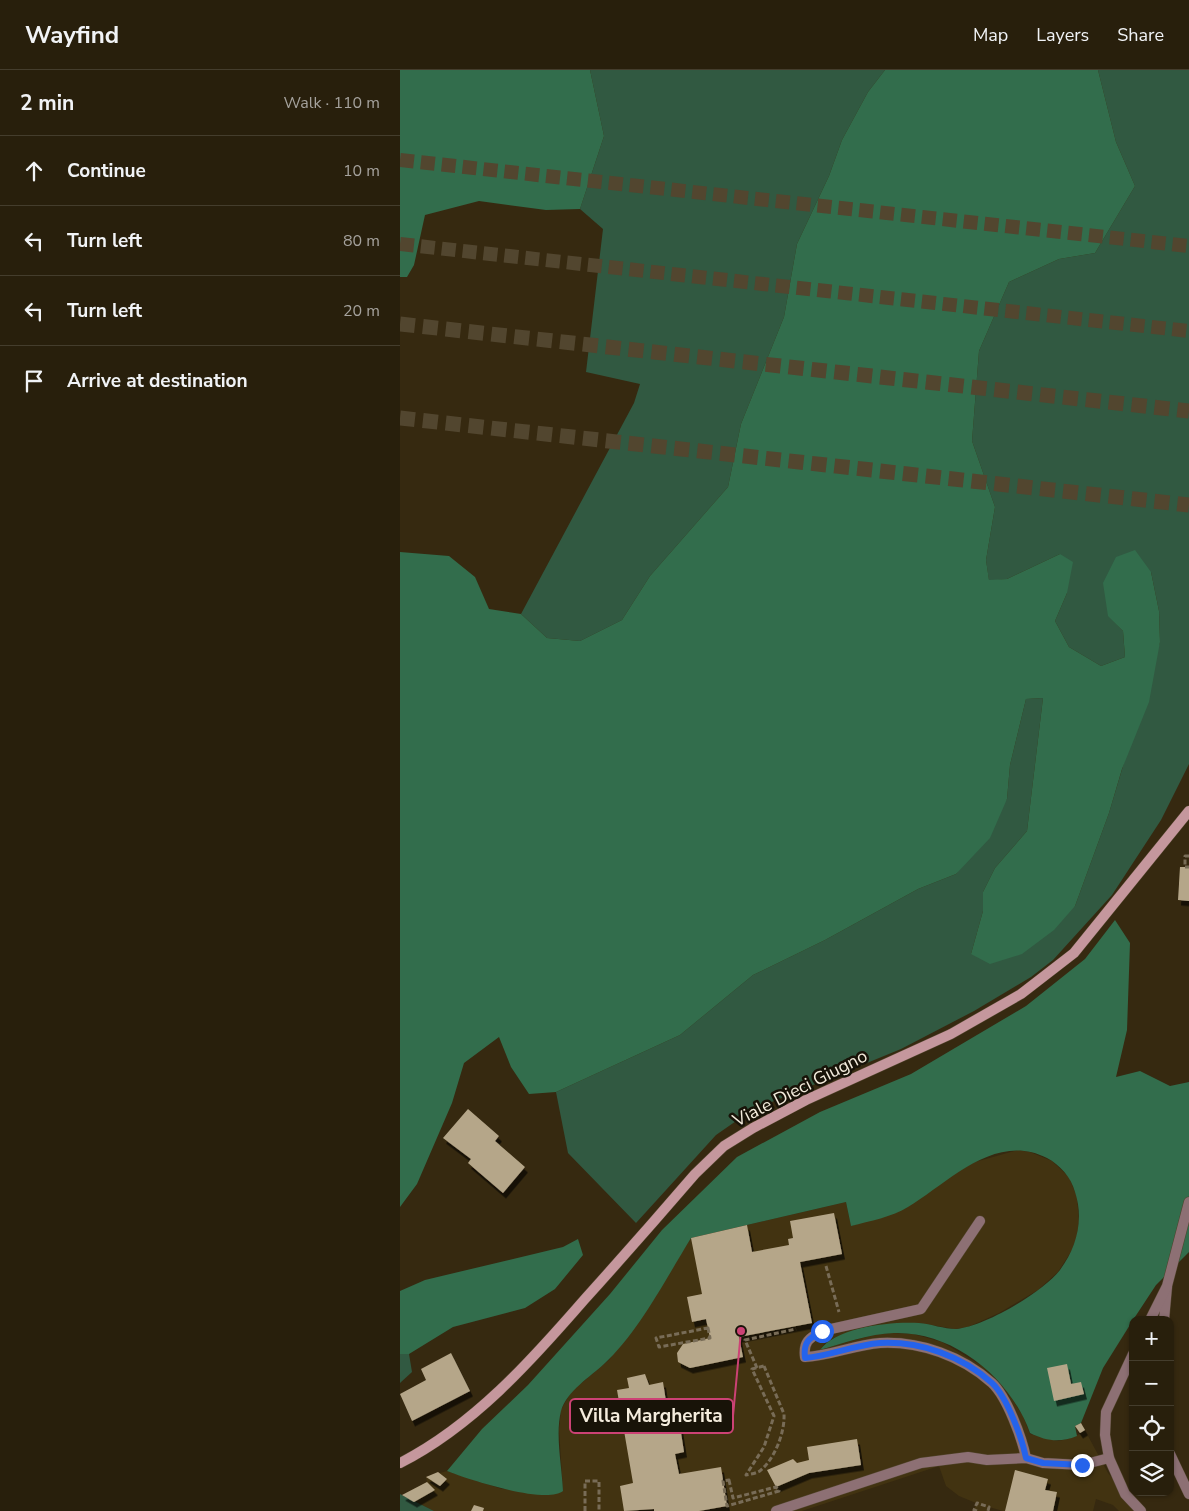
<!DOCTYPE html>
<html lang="en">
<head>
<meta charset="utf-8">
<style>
	body { margin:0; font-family:"Nunito Sans",sans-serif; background:#302715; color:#f1f3f6 }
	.controls { position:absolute; right:15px; bottom:15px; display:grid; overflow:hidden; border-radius:10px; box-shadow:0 1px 4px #0004 }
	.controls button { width:45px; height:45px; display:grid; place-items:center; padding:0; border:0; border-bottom:1px solid #443d2d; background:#281f0c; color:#f1f3f6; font:25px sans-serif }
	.stop { position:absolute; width:15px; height:15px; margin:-11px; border:4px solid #2563eb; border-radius:50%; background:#fff }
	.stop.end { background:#2563eb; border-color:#fff; box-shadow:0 1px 5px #0008 }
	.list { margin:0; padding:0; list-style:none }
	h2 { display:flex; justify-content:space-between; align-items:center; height:65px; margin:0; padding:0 20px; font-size:21px }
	h2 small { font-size:16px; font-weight:400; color:#a5a29d }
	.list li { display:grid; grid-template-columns:32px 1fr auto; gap:15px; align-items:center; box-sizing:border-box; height:70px; padding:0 20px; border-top:1px solid #443d2d }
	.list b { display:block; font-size:19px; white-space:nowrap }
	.list em { font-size:16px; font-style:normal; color:#a5a29d }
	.icon { flex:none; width:28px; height:28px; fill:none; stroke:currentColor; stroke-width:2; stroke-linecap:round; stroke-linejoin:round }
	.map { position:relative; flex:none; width:789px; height:1441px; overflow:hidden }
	header { display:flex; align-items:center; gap:30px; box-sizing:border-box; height:70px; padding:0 25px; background:#281f0c; border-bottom:1px solid #443d2d }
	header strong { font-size:24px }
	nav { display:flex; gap:28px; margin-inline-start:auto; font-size:18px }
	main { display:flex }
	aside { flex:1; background:#281f0c }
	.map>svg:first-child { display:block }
</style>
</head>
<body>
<header>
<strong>Wayfind</strong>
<nav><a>Map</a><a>Layers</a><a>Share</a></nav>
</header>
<main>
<aside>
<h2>2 min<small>Walk · 110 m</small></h2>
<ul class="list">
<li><svg class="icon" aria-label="ahead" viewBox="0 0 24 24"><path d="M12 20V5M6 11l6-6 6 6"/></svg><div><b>Continue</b></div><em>10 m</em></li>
<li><svg class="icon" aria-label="left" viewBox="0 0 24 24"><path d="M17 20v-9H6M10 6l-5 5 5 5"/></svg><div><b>Turn left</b></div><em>80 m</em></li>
<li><svg class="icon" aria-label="left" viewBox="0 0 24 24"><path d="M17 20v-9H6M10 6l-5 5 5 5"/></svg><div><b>Turn left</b></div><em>20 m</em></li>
<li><svg class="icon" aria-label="arrive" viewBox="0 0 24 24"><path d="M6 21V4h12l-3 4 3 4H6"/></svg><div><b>Arrive at destination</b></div></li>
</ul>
</aside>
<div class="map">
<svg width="789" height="1441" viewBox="0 0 789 1441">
	<defs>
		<filter id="shadow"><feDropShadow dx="3" dy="5.5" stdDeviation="0" flood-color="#0009"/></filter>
	</defs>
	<rect width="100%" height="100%" fill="#362910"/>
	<polygon fill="#423311" points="618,1080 630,1082 652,1091 669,1107 677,1127 679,1152 677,1166 672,1180 658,1202 638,1220 599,1243 568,1257 555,1259 519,1253 455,1260 426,1271 421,1279 478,1264 492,1263 513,1264 542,1272 582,1296 603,1315 623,1346 630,1364 658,1371 668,1369 680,1364 675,1356 681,1353 708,1403 740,1441 719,1441 713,1435 696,1429 693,1441 603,1441 589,1437 588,1441 577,1441 574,1440 576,1433 559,1426 546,1416 539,1396 402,1441 34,1441 2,1425 27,1412 26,1407 47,1401 102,1419 163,1421 159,1359 161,1340 171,1322 209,1290 219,1276 248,1236 291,1168 446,1132 451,1156 506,1138 554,1103 575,1092"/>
	<g fill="#315941">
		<polygon points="190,0 485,0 468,22 442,70 429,106 397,174 384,247 341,354 328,417 250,506 222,550 180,571 147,568 121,544 234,333 240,314 186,302 203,159 180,139 204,66"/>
		<polygon points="698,0 789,0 789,694 761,750 712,825 653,890 631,907 574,941 501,979 352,1040 316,1065 236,1153 168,1083 156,1022 280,965 353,905 425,870 518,819 556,804 607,729 610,695 626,629 643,628 627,761 595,798 583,822 583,841 571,884 675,836 709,743 760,572 759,541 751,502 708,545 723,561 725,587 701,596 669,577 655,551 667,523 660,484 607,509 589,511 586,490 595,437 572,371 579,281 609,212 659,189 695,183 735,116 716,72"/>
		<polygon points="0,1284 9,1284 12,1302 0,1313"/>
		<polygon points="0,1424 34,1441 0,1441"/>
	</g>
	<g fill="#326d4c">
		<polygon points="0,0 190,0 204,66 180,139 146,140 79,131 25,145 14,195 7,207 0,207"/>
		<polygon points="485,0 698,0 716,72 735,116 695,183 659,189 609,212 579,281 572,371 595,437 586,490 589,510 607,509 660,484 673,492 667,523 655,551 669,577 701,596 725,587 723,561 708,546 703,513 716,487 735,480 751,502 759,541 760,572 749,632 722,699 709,743 675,836 654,860 622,884 590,894 571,884 583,841 583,822 595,798 627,761 643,628 626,629 610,695 607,729 590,768 556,804 518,819 425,870 353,905 280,965 156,1022 129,1024 111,997 99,967 64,993 52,1033 17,1114 0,1137 0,482 49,486 75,507 89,539 121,544 147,568 180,571 222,550 250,506 328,417 341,354 384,247 397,174 429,106 442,70 468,22"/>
		<path d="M715 850 730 873 727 960 716 1007 740 1001 770 1016 789 1012V1182L756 1215 733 1250 703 1298 681 1353 675 1356 677 1366C660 1373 646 1371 630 1363 611 1309 554 1261 494 1263 469 1264 444 1273 420 1280 436 1257 492 1251 519 1253 531 1254 544 1259 556 1259 584 1257 643 1222 660 1200 677 1177 684 1149 675 1122 671 1107 660 1095 647 1088 595 1061 548 1113 508 1137 492 1147 470 1151 451 1156L446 1132 291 1168C267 1207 238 1263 204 1294 190 1307 167 1321 161 1341 155 1365 162 1396 163 1421 146 1435 67 1409 47 1401L82 1359 128 1315 210 1224 262 1160 337 1087 420 1042 511 1004 626 936 685 889Z"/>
		<polygon points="178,1169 183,1185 155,1219 125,1238 53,1257 9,1284 0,1284 0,1221 25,1210 163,1177"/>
	</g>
	<g fill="#b5a689" filter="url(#shadow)">
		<polygon points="780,797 789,797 789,831 778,830"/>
		<polygon points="68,1039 99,1066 95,1071 125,1097 103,1123 68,1093 71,1089 43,1068"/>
		<polygon points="434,1143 442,1184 400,1192 412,1253 339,1267 343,1287 290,1298 278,1292 277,1283 283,1274 310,1268 306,1249 292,1252 287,1227 302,1224 291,1168 347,1155 352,1182 389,1175 388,1169 393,1168 390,1151"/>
		<polygon points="51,1283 70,1321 12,1351 0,1324 26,1310 21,1299"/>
		<polygon points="667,1294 671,1314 681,1312 684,1324 654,1331 647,1298"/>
		<polygon points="245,1304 249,1315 263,1312 267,1338 277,1337 284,1382 275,1384 279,1404 321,1397 327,1436 299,1441 254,1441 254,1439 224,1441 220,1416 233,1413 217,1320 229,1318 227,1308"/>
		<polygon points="681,1353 685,1360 680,1363 675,1356"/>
		<polygon points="457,1369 461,1395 409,1403 376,1417 367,1400 393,1389 397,1393 409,1390 407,1377"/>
		<polygon points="615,1400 648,1409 645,1420 657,1422 653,1441 605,1441"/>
		<polygon points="38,1402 47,1409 40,1416 26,1407"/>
		<polygon points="27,1412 35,1420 14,1432 2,1425"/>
		<polygon points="74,1435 84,1438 83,1441 71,1441"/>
	</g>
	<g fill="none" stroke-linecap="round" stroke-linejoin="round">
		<g stroke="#52462f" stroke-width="14" stroke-dasharray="14 7" stroke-linecap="butt">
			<polyline points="0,90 789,176"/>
			<polyline points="0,174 789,261"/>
		</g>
		<g stroke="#52462f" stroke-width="15" stroke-dasharray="15 8" stroke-linecap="butt">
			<polyline points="0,254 789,341"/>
			<polyline points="0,348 789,435"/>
		</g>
		<defs>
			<g id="service">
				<path d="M580 1151 521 1239 422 1261C409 1268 403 1272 405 1287 430 1286 454 1275 480 1273 520 1271 562 1286 592 1313 607 1327 622 1368 626 1388"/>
				<polyline points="764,1250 767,1217"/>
				<polyline points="770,1384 789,1424"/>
				<polyline points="376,1441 521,1393 568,1387 587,1390 626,1388 643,1393 682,1395 709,1388"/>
			</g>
			<g id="minor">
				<polyline points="750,1250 767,1216 789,1132"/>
				<polyline points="733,1284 706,1342 705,1365 709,1388 725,1424 741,1441"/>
			</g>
			<path id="secondary" d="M0 1393C73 1356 131 1291 184 1230 221 1189 258 1147 295 1104L324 1076 353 1058 406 1030 551 964 621 924 674 883 789 741"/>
		</defs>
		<use href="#service" stroke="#51442d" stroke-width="11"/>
		<use href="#minor" stroke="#51442d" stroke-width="11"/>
		<use href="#secondary" stroke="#51442d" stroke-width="11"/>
		<g stroke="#786c57" stroke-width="3" stroke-dasharray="5 2.5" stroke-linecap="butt">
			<polyline points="789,786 785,786 785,797 789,797"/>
			<polyline points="426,1196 439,1242"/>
			<polygon points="308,1258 310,1268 259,1277 256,1268"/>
			<path d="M364 1296 384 1344C385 1362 375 1388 361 1400 358 1403 351 1404 346 1405L364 1377 374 1346 352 1299Z"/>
			<polyline points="357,1298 345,1270 396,1259"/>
			<polygon points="329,1410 333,1428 376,1417 379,1421 327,1436 323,1411"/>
			<polyline points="185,1441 185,1411 199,1411 199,1441"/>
			<polyline points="577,1441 574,1440 577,1433 589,1437 588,1441"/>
		</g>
		<use href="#service" stroke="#8d7074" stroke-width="10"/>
		<use href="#minor" stroke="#8d7074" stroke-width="10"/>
		<use href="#secondary" stroke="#c5979d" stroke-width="10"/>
	</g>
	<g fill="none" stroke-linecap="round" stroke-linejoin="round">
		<path stroke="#2563eb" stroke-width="6" d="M422 1261C409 1268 403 1272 405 1288 430 1286 454 1275 480 1273 520 1271 562 1286 592 1313 607 1327 622 1368 626 1388L643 1393 682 1395"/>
	</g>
	<g text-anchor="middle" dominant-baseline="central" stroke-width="5" stroke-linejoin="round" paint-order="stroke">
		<g font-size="18" fill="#f4ecdd" stroke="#181308">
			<text transform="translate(400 1018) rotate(-27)">Viale Dieci Giugno</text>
		</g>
	</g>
	<path fill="none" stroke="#cc4275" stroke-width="2" d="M341 1261L333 1346"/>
	<circle fill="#cc4275" stroke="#181308" stroke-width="2" cx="341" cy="1261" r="5"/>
	<rect fill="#181308" stroke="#cc4275" stroke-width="2" x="170" y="1329" width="163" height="34" rx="5"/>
	<g font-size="19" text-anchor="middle" font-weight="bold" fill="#f4ecdd">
		<text x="251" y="1352">Villa Margherita</text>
	</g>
</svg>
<div class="controls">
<button>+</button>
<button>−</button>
<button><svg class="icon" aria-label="locate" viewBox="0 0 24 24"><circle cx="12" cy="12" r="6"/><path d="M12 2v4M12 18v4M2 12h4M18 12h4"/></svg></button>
<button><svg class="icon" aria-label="layers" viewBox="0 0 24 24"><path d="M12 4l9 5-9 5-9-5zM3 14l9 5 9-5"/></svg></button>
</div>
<div class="stop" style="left:422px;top:1261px"></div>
<div class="stop end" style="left:682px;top:1395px"></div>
</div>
</main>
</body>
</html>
